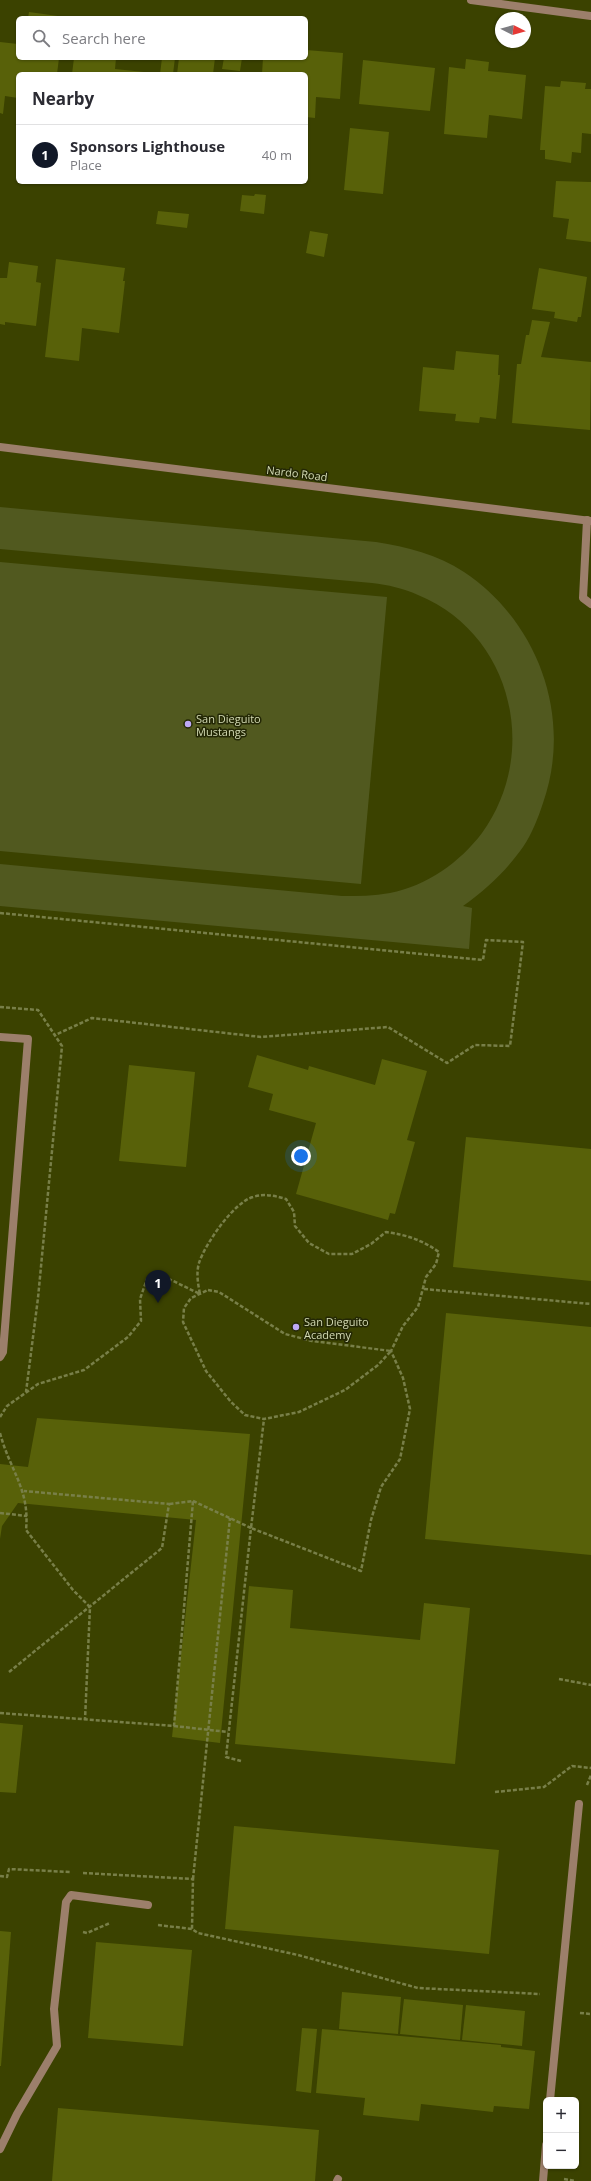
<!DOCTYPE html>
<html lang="en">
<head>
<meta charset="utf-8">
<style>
	body { margin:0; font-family:"Open Sans",sans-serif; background:#f7f7f7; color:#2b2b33 }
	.controls { position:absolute; right:12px; bottom:12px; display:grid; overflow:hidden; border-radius:6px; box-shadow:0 1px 3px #0004 }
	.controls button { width:36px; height:36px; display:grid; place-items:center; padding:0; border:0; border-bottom:1px solid #e1e1e2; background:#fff; color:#2b2b33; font:20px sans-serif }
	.compass { position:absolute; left:495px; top:12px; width:36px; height:36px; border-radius:50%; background:#fff; box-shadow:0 1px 3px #0004; rotate:96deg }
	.you { position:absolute; left:301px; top:1156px; width:14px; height:14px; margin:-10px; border:3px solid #fff; border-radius:50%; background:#1a73e8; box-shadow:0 0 0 6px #1a73e833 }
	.badge { display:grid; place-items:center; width:26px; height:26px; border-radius:50%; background:#111827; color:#fff; font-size:13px; font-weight:700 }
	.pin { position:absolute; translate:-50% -33px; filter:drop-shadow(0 1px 2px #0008) }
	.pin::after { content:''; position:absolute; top:21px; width:14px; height:12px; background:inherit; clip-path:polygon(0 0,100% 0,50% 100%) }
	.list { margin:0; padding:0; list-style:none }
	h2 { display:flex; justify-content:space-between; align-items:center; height:52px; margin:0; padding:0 16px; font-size:17px }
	h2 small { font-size:13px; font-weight:400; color:#7c7c81 }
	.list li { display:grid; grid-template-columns:26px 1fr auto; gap:12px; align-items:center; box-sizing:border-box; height:60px; padding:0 16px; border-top:1px solid #e1e1e2 }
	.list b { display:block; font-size:15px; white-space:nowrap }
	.list p { margin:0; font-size:13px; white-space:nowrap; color:#7c7c81 }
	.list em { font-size:13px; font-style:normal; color:#7c7c81 }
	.icon { flex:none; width:22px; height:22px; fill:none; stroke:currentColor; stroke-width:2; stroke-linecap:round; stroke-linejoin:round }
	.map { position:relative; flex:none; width:591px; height:2181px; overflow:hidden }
	.search { position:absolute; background:#fff; box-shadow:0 1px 3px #0004; left:16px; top:16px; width:292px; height:44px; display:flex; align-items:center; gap:10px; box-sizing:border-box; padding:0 14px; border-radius:6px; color:#7c7c81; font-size:15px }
	.panel { position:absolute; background:#fff; box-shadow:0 1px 3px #0004; left:16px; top:72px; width:292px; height:112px; border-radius:6px }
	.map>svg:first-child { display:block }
</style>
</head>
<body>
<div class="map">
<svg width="591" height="2181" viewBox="0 0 591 2181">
	<rect width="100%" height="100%" fill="#3b4200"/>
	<g fill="#51591f">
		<path d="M0 507 376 542C407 547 437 554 464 572 539 622 573 718 543 803 538 818 532 834 523 847 506 871 487 889 463 906L472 908 469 949 0 906V864L342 896C358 896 374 896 390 893 427 886 460 862 482 833 540 753 513 634 418 595 403 588 388 585 372 583L0 549Z"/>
		<polygon points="0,562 387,597 361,884 0,851"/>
	</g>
	<g fill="#586109">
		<polygon points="29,12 65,17 65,18 28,18"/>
		<polygon points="0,42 18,44 18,58 59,58 57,74 18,74 18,98 5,96 3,114 0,113"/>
		<polygon points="306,50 343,53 340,99 316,97 315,118 306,117 306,74 262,74 263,58 306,58"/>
		<polygon points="74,58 116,58 115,69 144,72 144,74 72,74"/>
		<polygon points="162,58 175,58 173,74 160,74"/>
		<polygon points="179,58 215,58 213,74 177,74"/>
		<polygon points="224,58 242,58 240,71 222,69"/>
		<polygon points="466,59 489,62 488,71 526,75 522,119 489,115 487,138 444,134 449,67 465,69"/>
		<polygon points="363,60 435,68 430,111 359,104"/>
		<polygon points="561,81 586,83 585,89 591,89 591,134 582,133 581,153 572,152 571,163 545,159 545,150 540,150 545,86 560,87"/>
		<polygon points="350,128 389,132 383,194 344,190"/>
		<polygon points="556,181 591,182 591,242 566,239 569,219 553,217"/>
		<polygon points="255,194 266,195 264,214 240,211 242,195 254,196"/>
		<polygon points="158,211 189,214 187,228 156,224"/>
		<polygon points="310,231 328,234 324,257 306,253"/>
		<polygon points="56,259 125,268 123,281 125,281 119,333 82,328 79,361 45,357"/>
		<polygon points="9,262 38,266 36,282 41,283 36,326 5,322 5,325 0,324 0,278 7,278"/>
		<polygon points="539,268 587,277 581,317 578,317 577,322 554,318 555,312 532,309"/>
		<polygon points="532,320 550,322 541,357 591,362 590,430 512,423 517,364 521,364 526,335 529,335"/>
		<polygon points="456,351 499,355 498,375 500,375 496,419 480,417 479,423 455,421 456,414 419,411 423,367 454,370"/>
		<polygon points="257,1055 308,1070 309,1066 375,1085 382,1059 427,1071 407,1140 415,1142 395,1214 390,1213 388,1220 296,1194 316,1123 269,1110 273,1094 248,1087"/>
		<polygon points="129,1065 195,1072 186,1167 119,1161"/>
		<polygon points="466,1137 591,1149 591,1281 453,1267"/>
		<polygon points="446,1313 591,1327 591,1555 425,1539"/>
		<polygon points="37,1418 250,1434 220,1743 172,1737 196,1520 18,1503 2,1526 0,1539 0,1464 28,1467"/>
		<polygon points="249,1586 293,1590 290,1628 420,1640 424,1603 470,1608 455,1764 235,1744"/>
		<polygon points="0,1723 23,1725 16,1793 0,1792"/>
		<polygon points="234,1826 499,1850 489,1954 225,1929"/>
		<polygon points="0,1931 11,1932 1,2066 0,2066"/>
		<polygon points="96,1942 192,1950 183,2046 88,2038"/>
		<polygon points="342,1992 401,1997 398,2034 339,2029"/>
		<polygon points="404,1999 463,2005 460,2040 400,2034"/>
		<polygon points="466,2005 525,2011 522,2046 462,2040"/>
		<polygon points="302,2028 317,2029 311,2093 296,2091"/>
		<polygon points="322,2029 501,2045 501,2047 535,2051 529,2109 494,2106 493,2112 421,2104 419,2121 363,2115 365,2098 316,2093"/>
		<polygon points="58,2108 319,2130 315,2181 52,2181"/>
	</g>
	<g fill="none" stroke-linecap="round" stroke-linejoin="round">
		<g stroke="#787f48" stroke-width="2.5" stroke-dasharray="4 2" stroke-linecap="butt">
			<polyline points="0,913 483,960 486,940 523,942 510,1046 475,1045 447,1063 388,1027 261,1037 92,1018 55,1035"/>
			<polyline points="0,1007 38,1010 62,1046 38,1298 26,1392"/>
			<polyline points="424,1289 591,1304"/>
			<polygon points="208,1290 219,1292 285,1334 312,1341 391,1351 378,1365 345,1390 299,1412 264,1419 245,1415 231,1402 206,1371 183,1322 184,1308 191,1298"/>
			<path d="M0 1417 7 1406 38 1384 84 1370 128 1337 141 1321 140 1299 147 1279 163 1276 200 1294C198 1284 196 1273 199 1263 205 1244 234 1202 253 1197 265 1193 275 1196 286 1199L294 1212 295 1226 309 1243 329 1254H352L371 1244 386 1232C407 1235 422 1240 439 1252L436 1264 426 1277 418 1307 403 1326 391 1351 403 1378 410 1409 400 1459 381 1487 371 1520 361 1571 251 1528 264 1419"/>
			<path d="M0 1433C10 1471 30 1489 26 1530L73 1590 90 1607 85 1720"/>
			<polyline points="193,1501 251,1528 226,1757 241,1761"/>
			<polyline points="0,1513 27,1516"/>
			<polyline points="9,1672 162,1548 169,1504 24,1491"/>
			<polyline points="559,1679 591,1685"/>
			<polyline points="0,1713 174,1726 193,1501 169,1504"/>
			<polyline points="174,1726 228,1732"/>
			<polyline points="587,1785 591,1775"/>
			<polyline points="495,1792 544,1787 572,1766 591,1768"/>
			<polyline points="83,1873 193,1879 192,1929"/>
			<polyline points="0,1876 7,1877 9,1869 70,1872"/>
			<polyline points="193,1879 230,1518"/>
			<polyline points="158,1925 192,1929 198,1933 298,1955 418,1988 540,1994"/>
			<polyline points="83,1932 87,1933 110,1923"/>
			<polyline points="580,2013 591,2014"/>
			<polyline points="564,2179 575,2181"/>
		</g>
		<g stroke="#9c7f6b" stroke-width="8">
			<polyline points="587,520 583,598 591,604"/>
			<polyline points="0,1037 28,1039 3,1352 0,1357"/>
			<polyline points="550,2100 579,1804"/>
			<polyline points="0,2149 17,2114 57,2046 54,2009 66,1902 71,1895 148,1905"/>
			<polyline points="337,2181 338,2179"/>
			<polyline points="543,2181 546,2145"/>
		</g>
		<polyline stroke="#9c7f6b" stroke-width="8" points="471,0 591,16"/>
		<polyline stroke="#9c7f6b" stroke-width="8" points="0,447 591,521"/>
	</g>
	<g fill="#bda9f5" stroke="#232705" stroke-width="1.5">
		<circle cx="188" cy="724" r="4"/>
		<circle cx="296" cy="1327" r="4"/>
	</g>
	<g text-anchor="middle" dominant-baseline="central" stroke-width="3" stroke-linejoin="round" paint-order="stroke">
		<g font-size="11" fill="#d3dab3" stroke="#232705">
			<text transform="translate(297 473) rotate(7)">Nardo Road</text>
		</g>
		<g font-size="11" fill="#d3dab3" stroke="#232705" text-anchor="start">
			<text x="196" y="718">San Dieguito<tspan x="196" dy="13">Mustangs</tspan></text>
			<text x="304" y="1321">San Dieguito<tspan x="304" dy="13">Academy</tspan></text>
		</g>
	</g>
</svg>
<div class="controls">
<button>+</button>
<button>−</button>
</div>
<svg class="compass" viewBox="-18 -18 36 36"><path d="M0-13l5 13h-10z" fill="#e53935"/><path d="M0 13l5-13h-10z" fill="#7c7c81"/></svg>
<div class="you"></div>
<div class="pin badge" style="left:158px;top:1303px">1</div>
<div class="search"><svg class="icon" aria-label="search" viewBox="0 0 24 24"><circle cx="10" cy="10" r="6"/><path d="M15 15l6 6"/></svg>Search here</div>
<section class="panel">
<h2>Nearby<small></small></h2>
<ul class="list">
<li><span class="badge">1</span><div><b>Sponsors Lighthouse</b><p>Place</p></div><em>40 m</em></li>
</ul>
</section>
</div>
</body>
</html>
